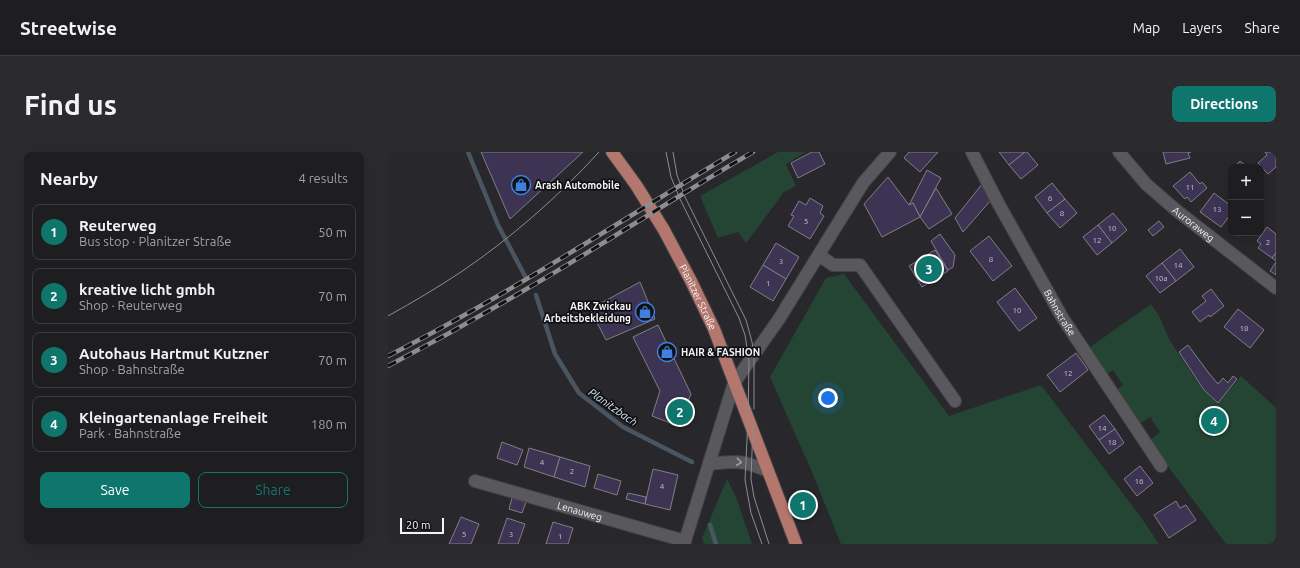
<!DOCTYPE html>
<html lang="en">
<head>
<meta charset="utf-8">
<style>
	body { margin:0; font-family:Ubuntu,sans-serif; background:#2b2a2d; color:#f1f3f6 }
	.controls { position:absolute; right:12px; top:12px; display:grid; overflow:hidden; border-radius:8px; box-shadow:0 4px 16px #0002 }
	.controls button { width:36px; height:36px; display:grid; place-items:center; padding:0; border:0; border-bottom:1px solid #3c3b3e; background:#1e1d20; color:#f1f3f6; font:20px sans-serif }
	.scale { position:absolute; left:12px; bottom:10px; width:44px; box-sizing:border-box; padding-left:4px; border:2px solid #f4f3f5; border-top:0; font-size:11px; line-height:14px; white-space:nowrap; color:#f4f3f5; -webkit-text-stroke:3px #111012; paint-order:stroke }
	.you { position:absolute; left:440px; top:246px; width:14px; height:14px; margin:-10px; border:3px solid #fff; border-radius:50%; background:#1a73e8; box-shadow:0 0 0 6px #1a73e833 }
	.badge { display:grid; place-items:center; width:26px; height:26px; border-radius:50%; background:#0f766e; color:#fff; font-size:13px; font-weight:700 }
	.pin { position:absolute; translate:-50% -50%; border:2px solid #fff; box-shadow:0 1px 4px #0006 }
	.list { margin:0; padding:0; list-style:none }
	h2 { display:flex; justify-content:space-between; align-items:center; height:52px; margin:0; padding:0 16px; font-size:17px }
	h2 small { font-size:13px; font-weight:400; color:#a1a2a5 }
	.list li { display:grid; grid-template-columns:26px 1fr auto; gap:12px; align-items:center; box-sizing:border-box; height:56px; margin:0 8px 8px; padding:0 8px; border:1px solid #3c3b3e; border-radius:8px }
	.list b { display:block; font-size:15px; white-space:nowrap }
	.list p { margin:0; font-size:13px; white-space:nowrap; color:#a1a2a5 }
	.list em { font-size:13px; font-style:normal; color:#a1a2a5 }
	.actions { display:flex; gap:8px; padding:12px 16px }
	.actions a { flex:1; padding:9px 0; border:1px solid #0f766e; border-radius:8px; text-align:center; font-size:14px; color:#0f766e }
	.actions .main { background:#0f766e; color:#fff }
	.map { position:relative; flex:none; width:888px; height:392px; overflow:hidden; border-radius:8px }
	header { display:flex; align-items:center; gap:24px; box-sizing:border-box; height:56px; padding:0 20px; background:#1e1d20; border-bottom:1px solid #3c3b3e }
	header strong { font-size:19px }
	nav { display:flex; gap:22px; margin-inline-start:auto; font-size:14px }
	.intro { display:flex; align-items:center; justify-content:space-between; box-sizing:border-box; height:96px; padding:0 24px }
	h1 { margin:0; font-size:28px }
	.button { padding:10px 18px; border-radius:8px; background:#0f766e; color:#fff; font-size:14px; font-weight:700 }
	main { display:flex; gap:24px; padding:0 24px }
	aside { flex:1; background:#1e1d20; border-radius:8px; box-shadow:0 4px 16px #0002 }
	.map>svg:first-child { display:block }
</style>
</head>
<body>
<header>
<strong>Streetwise</strong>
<nav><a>Map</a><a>Layers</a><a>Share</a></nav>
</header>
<div class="intro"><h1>Find us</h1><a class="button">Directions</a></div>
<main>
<aside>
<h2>Nearby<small>4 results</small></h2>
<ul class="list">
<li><span class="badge">1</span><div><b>Reuterweg</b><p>Bus stop · Planitzer Straße</p></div><em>50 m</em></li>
<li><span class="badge">2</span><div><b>kreative licht gmbh</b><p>Shop · Reuterweg</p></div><em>70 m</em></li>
<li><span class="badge">3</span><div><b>Autohaus Hartmut Kutzner</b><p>Shop · Bahnstraße</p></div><em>70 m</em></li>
<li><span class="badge">4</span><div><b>Kleingartenanlage Freiheit</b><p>Park · Bahnstraße</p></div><em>180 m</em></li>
</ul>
<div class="actions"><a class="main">Save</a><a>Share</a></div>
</aside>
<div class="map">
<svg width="888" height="392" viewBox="0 0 888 392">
	<rect width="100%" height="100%" fill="#28272b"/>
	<g fill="#244534">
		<polygon points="390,0 418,0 398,12 408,34 396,40 358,91 350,80 330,86 312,44"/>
		<polygon points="456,122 561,264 653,233 752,364 771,392 453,392 424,320 382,225 438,126"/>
		<polygon points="763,152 771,164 782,189 815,238 830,252 853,224 888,256 888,392 838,392 761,289 772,280 762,265 750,273 727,239 735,233 725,218 716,224 698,198"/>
		<polygon points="339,327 348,345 364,392 316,392 314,386"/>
	</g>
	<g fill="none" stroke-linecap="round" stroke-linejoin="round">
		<g stroke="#495662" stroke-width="4.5">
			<polyline points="80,0 110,73 138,126"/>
			<polyline points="148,143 167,202 191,241 235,275 304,310"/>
			<polyline points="322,373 328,392"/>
		</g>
	</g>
	<g fill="#3d3454" stroke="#807f83">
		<polygon points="93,0 195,0 122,67"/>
		<polygon points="424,0 431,0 437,12 410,26 403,11"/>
		<polygon points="521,0 550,0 532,20 516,6"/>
		<polygon points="611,0 637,0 621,13"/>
		<polygon points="637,0 639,0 650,13 633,27 621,13"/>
		<polygon points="775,0 803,0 800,1 802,6 778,12"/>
		<polygon points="877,0 888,0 888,15 880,22 870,11 879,3"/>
		<polygon points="852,9 859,15 846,15"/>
		<polygon points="539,18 553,26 532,65 525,51 521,53"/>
		<polygon points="802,20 812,32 814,30 819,36 803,50 799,45 797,47 785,34"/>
		<polygon points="500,25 521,53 525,51 532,65 494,85 476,52"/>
		<polygon points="595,31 603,48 575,80 567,66"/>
		<polygon points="664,31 677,47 659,61 647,45"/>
		<polygon points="548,36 564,62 541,77 532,65"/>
		<polygon points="826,41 843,54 843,62 833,75 812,60"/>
		<polygon points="422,46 435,54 432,61 436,64 422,87 400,74 406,64 403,63 411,49 418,53"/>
		<polygon points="677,47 689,61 672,76 659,61"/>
		<polygon points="725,61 739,78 724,91 710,73"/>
		<polygon points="771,69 776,75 765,84 760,78"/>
		<polygon points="710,73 724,91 709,103 695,85"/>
		<polygon points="879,75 888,82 888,101 884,106 870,96 873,92 869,89"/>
		<polygon points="552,82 567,103 565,115 560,118 543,89"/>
		<polygon points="601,84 624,114 605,129 582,99"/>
		<polygon points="388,91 411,105 398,127 375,113"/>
		<polygon points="792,97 806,115 788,129 774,111"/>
		<polygon points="547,98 560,119 534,135 521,114"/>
		<polygon points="888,101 888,109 884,106"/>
		<polygon points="888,110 888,123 882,119"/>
		<polygon points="774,111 788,129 772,141 758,124"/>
		<polygon points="375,113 398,127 385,149 362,135"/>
		<polygon points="252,130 267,167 218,188 202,157"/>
		<polygon points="627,136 649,166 631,179 609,150"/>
		<polygon points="823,137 836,154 822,165 821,163 812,170 804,160 818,149 814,144"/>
		<polygon points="850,157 876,178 862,196 836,175"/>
		<polygon points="270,173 303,242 290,274 264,264 272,239 245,185"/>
		<polygon points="800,193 820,220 830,232 835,226 840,231 845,224 849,227 830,251 816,238 791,200"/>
		<polygon points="688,201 700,218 672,240 659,223"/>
		<polygon points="716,263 727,277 711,288 701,274"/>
		<polygon points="727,277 736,291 721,302 711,288"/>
		<polygon points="114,290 135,298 129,313 109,306"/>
		<polygon points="141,296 172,305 166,325 136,315"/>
		<polygon points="172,305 202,314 197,335 166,325"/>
		<polygon points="752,314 765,331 749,344 736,327"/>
		<polygon points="265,317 290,323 282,358 257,352"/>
		<polygon points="210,322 233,329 229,343 206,336"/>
		<polygon points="240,341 258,345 257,352 238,347"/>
		<polygon points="124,346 138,350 134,361 121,357"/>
		<polygon points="788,349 792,356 798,353 808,368 781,386 766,363"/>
		<polygon points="73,365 91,372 83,392 61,392"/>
		<polygon points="119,366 137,372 130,392 110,392"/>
		<polygon points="165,370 185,376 180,392 158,392"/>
	</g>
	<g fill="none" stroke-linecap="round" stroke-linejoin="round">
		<defs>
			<g id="minor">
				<path id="s1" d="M584 0 609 49 674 165 773 314"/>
				<path id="s2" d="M731 0 758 32 788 58 888 136"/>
				<polyline points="431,103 445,113 472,113 567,249"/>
				<path d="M321 312C348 309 354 308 380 319"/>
				<path id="s3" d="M87 329 297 389"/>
				<polyline points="296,392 346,231 391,167 475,31 502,0"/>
			</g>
			<g id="major">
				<path id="s4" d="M224 0 248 33 276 78 303 129 326 177 408 392"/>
			</g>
		</defs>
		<use href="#minor" stroke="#434245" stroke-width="14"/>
		<use href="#major" stroke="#434245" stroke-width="14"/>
		<use href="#minor" stroke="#59585c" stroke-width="12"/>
		<use href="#major" stroke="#b4776d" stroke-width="12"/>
		<g stroke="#8d8c8f" stroke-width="1">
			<polyline points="278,0 283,25 292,47 351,166 357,183 361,209 360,267 357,328 363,361 374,392"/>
			<polyline points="285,0 289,23 297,45 358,168 364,190 366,202 366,257"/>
			<path d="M0 164C25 150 49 136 73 120 123 86 170 45 211 0"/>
			<polyline points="365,273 363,327 366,345 381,392"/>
		</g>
		<defs>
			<g id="rail">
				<path d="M0 204C120 143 232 69 347 0"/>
				<path d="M0 214C46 190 91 165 135 139 213 94 287 45 365 0"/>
			</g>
		</defs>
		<use href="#rail" stroke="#8d8c8f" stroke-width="4.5"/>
		<use href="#rail" stroke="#111012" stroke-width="3" stroke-dasharray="9" stroke-linecap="butt"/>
	</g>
	<defs><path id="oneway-chevron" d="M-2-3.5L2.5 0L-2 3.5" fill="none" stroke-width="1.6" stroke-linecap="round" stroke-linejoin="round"/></defs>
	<use stroke="#9f9ea1" href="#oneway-chevron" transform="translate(351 310) rotate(6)"/>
	<defs>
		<symbol id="shop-ring" viewBox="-11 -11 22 22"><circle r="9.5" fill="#111012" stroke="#3f7fe0" stroke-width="1.5"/><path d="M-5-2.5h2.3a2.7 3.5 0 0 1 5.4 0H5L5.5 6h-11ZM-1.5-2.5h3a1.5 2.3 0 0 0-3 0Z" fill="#3f7fe0"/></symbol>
	</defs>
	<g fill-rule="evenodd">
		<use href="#shop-ring" x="122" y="22" width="22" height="22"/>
		<use href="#shop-ring" x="246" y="149" width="22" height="22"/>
		<use href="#shop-ring" x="268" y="189" width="22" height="22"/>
	</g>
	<g text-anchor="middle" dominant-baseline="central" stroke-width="3.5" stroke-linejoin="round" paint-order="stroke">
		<g font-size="8" fill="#c6c3cd">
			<text x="802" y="35">11</text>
			<text x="662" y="46">6</text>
			<text x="829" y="57">13</text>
			<text x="674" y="61">8</text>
			<text x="418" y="69">5</text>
			<text x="724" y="76">10</text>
			<text x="709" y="88">12</text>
			<text x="880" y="90">2</text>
			<text x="603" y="107">8</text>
			<text x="393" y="109">3</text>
			<text x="790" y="113">14</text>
			<text x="773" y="126">10a</text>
			<text x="380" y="131">1</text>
			<text x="629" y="158">10</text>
			<text x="856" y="176">18</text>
			<text x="680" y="221">12</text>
			<text x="714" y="276">14</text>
			<text x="724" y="290">18</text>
			<text x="154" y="310">4</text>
			<text x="184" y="319">2</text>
			<text x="751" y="329">16</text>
			<text x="274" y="334">4</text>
			<text x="76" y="382">5</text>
			<text x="123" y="382">3</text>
			<text x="172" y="384">1</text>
		</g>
		<g font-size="10" font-weight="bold" fill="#f4f3f5" stroke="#111012" text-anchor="start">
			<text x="147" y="33">Arash Automobile</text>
			<text x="243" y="154" text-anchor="end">ABK Zwickau<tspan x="243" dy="12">Arbeitsbekleidung</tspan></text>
			<text x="293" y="200">HAIR &amp; FASHION</text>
		</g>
		<g font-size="10" fill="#f4f3f5" stroke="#111012">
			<text stroke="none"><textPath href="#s2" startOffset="104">Auroraweg</textPath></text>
			<text stroke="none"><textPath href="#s4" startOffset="169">Planitzer Straße</textPath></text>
			<text stroke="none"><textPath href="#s1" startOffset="183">Bahnstraße</textPath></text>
			<text stroke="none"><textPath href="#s3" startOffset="109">Lenauweg</textPath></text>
		</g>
		<g font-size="11" font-style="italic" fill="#d0e7f8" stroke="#111012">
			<text transform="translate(225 255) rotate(35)">Planitzbach</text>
		</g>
	</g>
</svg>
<div class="controls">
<button>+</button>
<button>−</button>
</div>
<div class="scale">20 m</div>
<div class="you"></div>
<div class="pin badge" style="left:415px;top:353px">1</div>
<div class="pin badge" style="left:292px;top:260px">2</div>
<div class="pin badge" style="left:541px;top:117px">3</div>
<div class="pin badge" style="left:826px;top:269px">4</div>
</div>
</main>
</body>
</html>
